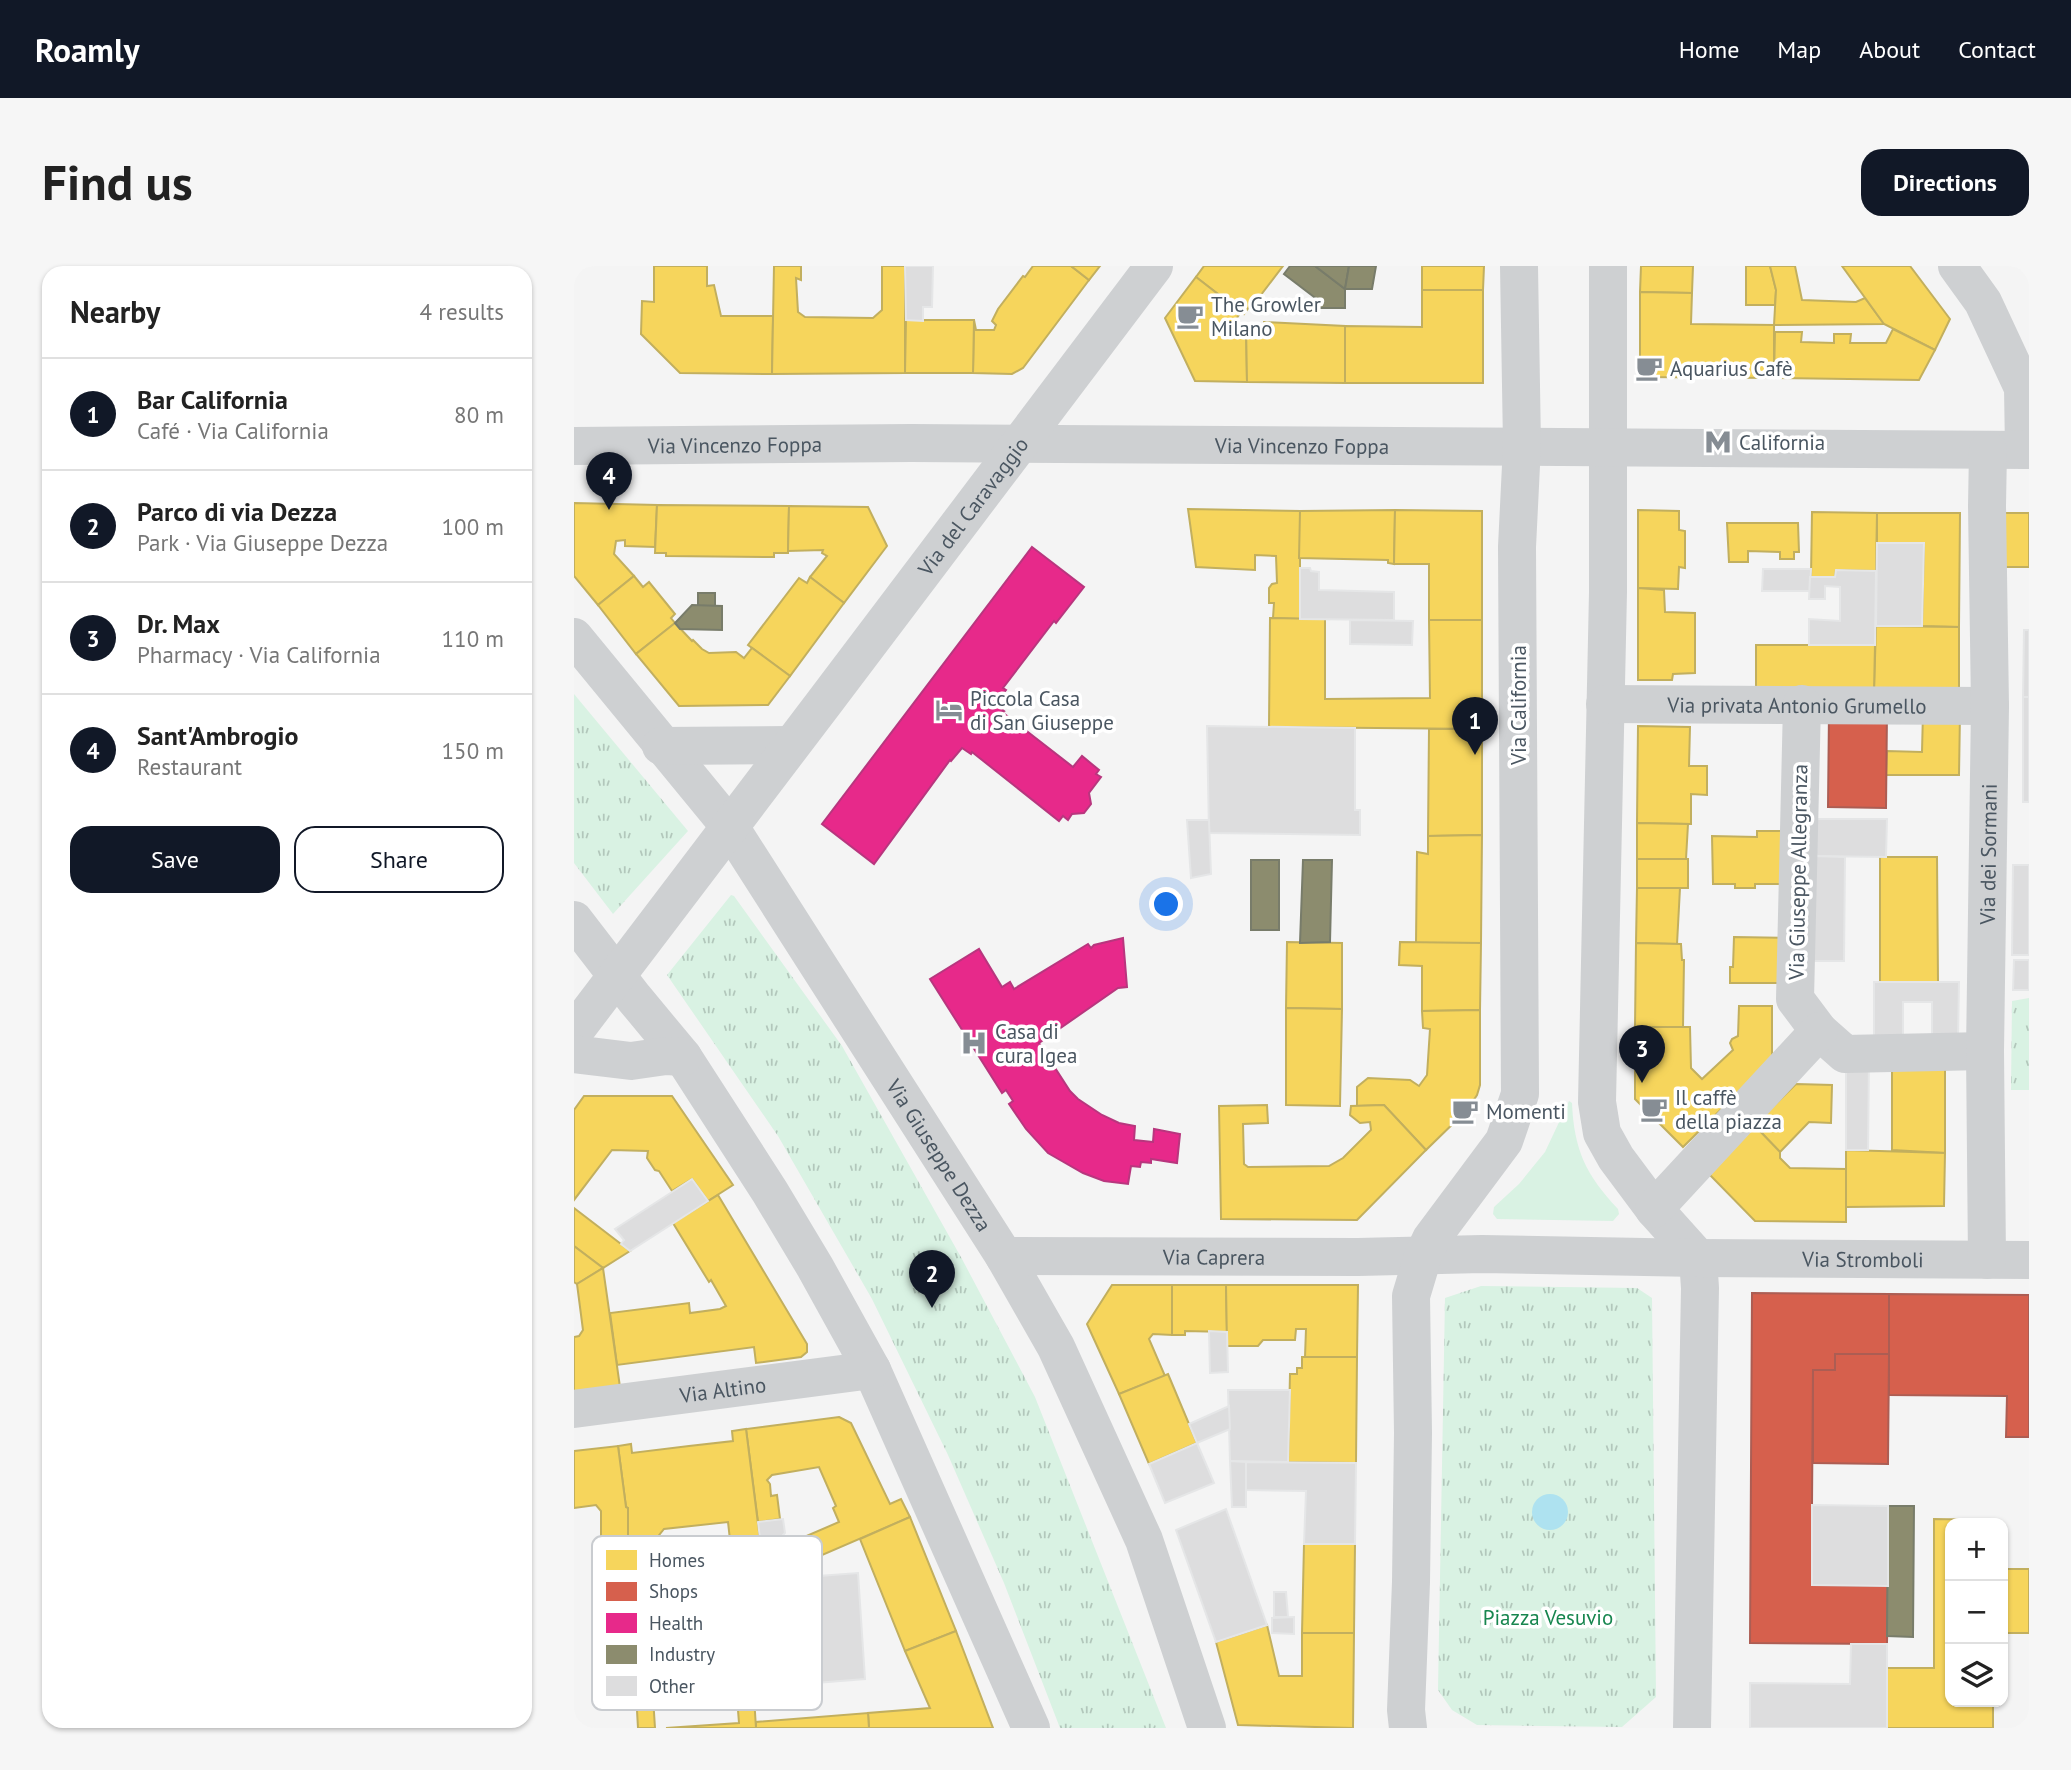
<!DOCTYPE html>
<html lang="en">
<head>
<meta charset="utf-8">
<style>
	body { margin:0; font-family:"PT Sans",sans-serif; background:#f6f6f6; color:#222 }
	.controls { position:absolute; right:21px; bottom:21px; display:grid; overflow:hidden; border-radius:14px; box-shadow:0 2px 5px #0004 }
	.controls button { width:63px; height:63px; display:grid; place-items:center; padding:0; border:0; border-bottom:2px solid #e0e0e0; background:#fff; color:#222; font:35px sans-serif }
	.you { position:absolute; left:593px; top:639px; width:24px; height:24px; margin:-18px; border:5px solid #fff; border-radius:50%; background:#1a73e8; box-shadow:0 0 0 10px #1a73e833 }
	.badge { display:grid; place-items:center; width:46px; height:46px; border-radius:50%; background:#111827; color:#fff; font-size:23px; font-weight:700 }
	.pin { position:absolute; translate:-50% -58px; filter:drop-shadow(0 2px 4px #0008) }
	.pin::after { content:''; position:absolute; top:37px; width:24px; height:21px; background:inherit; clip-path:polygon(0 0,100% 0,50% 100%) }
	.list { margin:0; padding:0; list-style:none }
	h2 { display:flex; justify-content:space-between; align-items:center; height:91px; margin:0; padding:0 28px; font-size:30px }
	h2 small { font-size:23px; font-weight:400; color:#767676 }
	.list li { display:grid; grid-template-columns:46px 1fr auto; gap:21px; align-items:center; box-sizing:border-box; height:112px; padding:0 28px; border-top:2px solid #e0e0e0 }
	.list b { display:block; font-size:26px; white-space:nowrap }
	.list p { margin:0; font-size:23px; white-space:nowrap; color:#767676 }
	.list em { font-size:23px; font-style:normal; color:#767676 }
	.actions { display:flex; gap:14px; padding:21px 28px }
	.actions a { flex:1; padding:16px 0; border:2px solid #111827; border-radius:21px; text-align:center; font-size:24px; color:#111827 }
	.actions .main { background:#111827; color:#fff }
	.icon { flex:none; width:38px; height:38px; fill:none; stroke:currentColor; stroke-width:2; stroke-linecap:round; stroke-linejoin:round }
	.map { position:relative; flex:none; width:1455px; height:1462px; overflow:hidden; border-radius:21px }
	header { display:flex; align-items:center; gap:42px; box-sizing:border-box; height:98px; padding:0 35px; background:#111827; color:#fff }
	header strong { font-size:33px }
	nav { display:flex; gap:38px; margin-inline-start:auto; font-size:24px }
	.intro { display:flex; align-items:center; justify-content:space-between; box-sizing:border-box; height:168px; padding:0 42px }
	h1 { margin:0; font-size:49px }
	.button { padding:18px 32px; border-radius:21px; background:#111827; color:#fff; font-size:24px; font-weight:700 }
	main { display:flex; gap:42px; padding:0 42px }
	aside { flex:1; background:#fff; border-radius:21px; box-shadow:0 2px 5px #0004 }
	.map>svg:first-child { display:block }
</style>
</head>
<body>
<header>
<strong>Roamly</strong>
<nav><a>Home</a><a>Map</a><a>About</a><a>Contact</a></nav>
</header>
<div class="intro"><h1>Find us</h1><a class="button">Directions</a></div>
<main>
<aside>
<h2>Nearby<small>4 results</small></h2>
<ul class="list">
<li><span class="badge">1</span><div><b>Bar California</b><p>Café · Via California</p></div><em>80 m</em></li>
<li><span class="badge">2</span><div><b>Parco di via Dezza</b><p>Park · Via Giuseppe Dezza</p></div><em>100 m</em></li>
<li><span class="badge">3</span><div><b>Dr. Max</b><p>Pharmacy · Via California</p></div><em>110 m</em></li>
<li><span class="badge">4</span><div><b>Sant'Ambrogio</b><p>Restaurant</p></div><em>150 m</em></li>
</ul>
<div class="actions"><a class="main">Save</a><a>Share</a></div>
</aside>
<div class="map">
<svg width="1455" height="1462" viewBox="0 0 1455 1462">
	<defs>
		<pattern id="park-tufts" width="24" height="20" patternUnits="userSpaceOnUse" patternTransform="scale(1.75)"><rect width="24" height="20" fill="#d9f2e3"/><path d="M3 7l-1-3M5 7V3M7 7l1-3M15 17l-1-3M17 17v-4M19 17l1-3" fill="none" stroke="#b2c7bb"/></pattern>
	</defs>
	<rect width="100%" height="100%" fill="#f4f4f4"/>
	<path fill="#d9f2e3" d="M995 835 998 837C1000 884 1012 909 1044 943L1045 948 1039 955 923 953 919 948 920 941 945 918 971 886Z"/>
	<g fill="url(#park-tufts)">
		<polygon points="0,428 114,565 39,648 0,597"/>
		<polygon points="157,629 160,630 268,780 388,993 461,1131 592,1462 486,1462 430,1317 374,1189 298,1033 204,870 93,709"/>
		<polygon points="1455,732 1455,824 1437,824 1438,735"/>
		<polygon points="907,1020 1063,1022 1078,1032 1082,1431 1048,1461 903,1459 878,1444 864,1424 871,1032"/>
	</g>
	<circle fill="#aee2f0" cx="976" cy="1246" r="18"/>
	<g fill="#f6d55c" stroke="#c2af5e" stroke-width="2">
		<polygon points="80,0 133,0 133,20 140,19 147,50 199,50 198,108 106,107 67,68 68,35 80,36"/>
		<polygon points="200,0 227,0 227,14 222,12 224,46 231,51 299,52 308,44 308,0 331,0 331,107 198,108"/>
		<polygon points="459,0 497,0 515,14 449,102 438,108 399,107 400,54 402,64 420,64 422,59 418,55 424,43 449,10 451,11"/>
		<polygon points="497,0 526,0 515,14"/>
		<polygon points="630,0 709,0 677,42 675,41 670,48 622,11"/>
		<polygon points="848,0 910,0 909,24 848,24"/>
		<polygon points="1067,0 1119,0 1118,27 1066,26"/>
		<polygon points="1172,0 1196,0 1202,24 1201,39 1172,39"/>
		<polygon points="1196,0 1221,0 1228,34 1282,36 1291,32 1310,58 1200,59 1202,24"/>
		<polygon points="1268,0 1336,0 1376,53 1361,84 1310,58"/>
		<polygon points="622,11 667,46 660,56 661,60 672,60 673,116 621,115 591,52"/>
		<polygon points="848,24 909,24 909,117 771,117 771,60 848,61"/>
		<polygon points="1066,26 1118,27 1117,58 1200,59 1200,112 1066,111"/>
		<polygon points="332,54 400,54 399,107 331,107"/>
		<polygon points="690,56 771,60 771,117 673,116 672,59 690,59"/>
		<polygon points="1319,63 1361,84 1345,114 1200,112 1201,66 1228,66 1227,76 1260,77 1260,68 1277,68 1276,77 1312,77"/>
		<polygon points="0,237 83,239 81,281 51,280 51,274 42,275 40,288 60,310 24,339 0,310"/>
		<polygon points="83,239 215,240 214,287 200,287 200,291 92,290 92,287 81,287"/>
		<polygon points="215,240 294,241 313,280 270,337 236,311 253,290 248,287 249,284 214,285"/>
		<polygon points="614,243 726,245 726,353 699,352 700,337 695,337 695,322 698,318 703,317 702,290 681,289 681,304 622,301"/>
		<polygon points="821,244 820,298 814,297 814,294 725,292 726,245"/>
		<polygon points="821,244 908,245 908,354 855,354 855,298 820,298"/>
		<polygon points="1064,244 1105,245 1105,264 1111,265 1111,302 1105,301 1104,323 1064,322"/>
		<polygon points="1238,246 1303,247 1302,305 1262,304 1261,311 1237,311"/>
		<polygon points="1303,247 1386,247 1385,361 1348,360 1350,277 1303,277"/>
		<polygon points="1430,247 1455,247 1455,301 1431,301"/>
		<polygon points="1153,257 1224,257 1225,286 1220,286 1220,293 1206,293 1206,286 1174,285 1174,296 1155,296"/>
		<polygon points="60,310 69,321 75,316 101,348 97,352 101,357 62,388 24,339"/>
		<polygon points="236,311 270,337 216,410 174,379 225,312 233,317"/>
		<polygon points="1064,322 1090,324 1091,346 1121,347 1121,407 1099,408 1098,414 1064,414"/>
		<polygon points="696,352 751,353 751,433 856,432 855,354 908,354 908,463 695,461"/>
		<polygon points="101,357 118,375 119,374 128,383 135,387 162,386 170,392 178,382 216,410 194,439 105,440 62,388"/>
		<polygon points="1302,360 1385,361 1385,425 1300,424"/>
		<polygon points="1182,379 1301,379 1300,424 1182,423"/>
		<polygon points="1349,446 1386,447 1385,509 1312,509 1313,485 1348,486"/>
		<polygon points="1064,460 1116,461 1115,500 1133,500 1133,529 1117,528 1117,558 1063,557"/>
		<polygon points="855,463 908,463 908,569 854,570"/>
		<polygon points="1063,557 1114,558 1112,593 1063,593"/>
		<polygon points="1183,565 1218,565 1216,618 1181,618 1181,622 1161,622 1161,618 1139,618 1138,570 1183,571"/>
		<polygon points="908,569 907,677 842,677 843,586 854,588 854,570"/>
		<polygon points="1306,591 1363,591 1364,716 1306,716"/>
		<rect x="1063" y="593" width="51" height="29"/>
		<polygon points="1063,622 1106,622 1103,678 1062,677"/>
		<polygon points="1160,671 1218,672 1217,717 1156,717 1156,701 1159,701"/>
		<polygon points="713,676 768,677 768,743 712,742"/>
		<polygon points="826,676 907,677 906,744 848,745 848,700 825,699"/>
		<polygon points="1062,677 1107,678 1108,694 1110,694 1109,761 1061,761"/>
		<polygon points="1165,740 1198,740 1198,793 1109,881 1061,833 1061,761 1116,761 1117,802 1128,813 1159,784 1156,777 1158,773 1164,770"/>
		<polygon points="712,742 768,743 766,840 712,839"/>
		<polygon points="906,744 906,819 903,829 893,844 852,884 810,839 783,840 783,821 794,812 836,814 845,820 853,809 856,763 849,762 848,745"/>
		<polygon points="1318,794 1371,795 1371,887 1318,884"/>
		<polygon points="1222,818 1258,819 1257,857 1235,856 1206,886 1180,859"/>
		<polygon points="10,830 98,830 159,919 134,935 118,913 98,925 85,905 81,904 73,892 74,885 38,884 0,934 0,844"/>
		<polygon points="693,839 694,857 669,858 670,898 674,901 755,900 769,892 797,864 796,856 786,857 776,849 777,840 810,839 852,884 783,954 647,953 645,840"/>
		<polygon points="1180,859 1206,886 1206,892 1216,902 1272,903 1272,956 1181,955 1134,907"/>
		<polygon points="1272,884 1371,887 1370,940 1272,941"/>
		<polygon points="144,929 233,1078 233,1086 227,1091 182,1097 180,1081 43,1099 36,1047 115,1037 116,1047 146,1043 152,1040 137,1014 135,1016 99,957"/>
		<polygon points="0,942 47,978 56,985 29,1002 0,980"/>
		<polygon points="0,980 29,1002 3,1018 0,1016"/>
		<polygon points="29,1002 46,1121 0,1127 0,1071 5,1070 9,1064 3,1018"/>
		<polygon points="538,1019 598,1019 598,1069 579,1068 575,1073 591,1110 545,1128 513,1058"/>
		<polygon points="598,1019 652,1019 653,1066 611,1065 611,1069 598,1069"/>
		<polygon points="652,1019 784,1019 783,1091 731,1091 732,1063 722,1063 721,1074 689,1074 684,1080 653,1080"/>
		<polygon points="728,1091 783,1091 782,1197 714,1196 716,1108 723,1108 723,1102 728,1102"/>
		<polygon points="594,1108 623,1177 575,1198 545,1128"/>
		<polygon points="265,1151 277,1157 316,1238 327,1233 336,1251 239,1293 230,1271 265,1256 259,1242 262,1240 245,1201 198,1209 193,1214 196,1218 197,1230 203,1229 206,1253 184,1256 172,1163"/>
		<polygon points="172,1163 191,1313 173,1322 161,1319 154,1256 90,1263 82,1273 89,1345 83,1345 86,1391 60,1392 54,1297 54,1242 52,1241 44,1180 57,1178 58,1187 115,1180 159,1175 158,1165"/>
		<polygon points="44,1180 52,1241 54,1242 54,1297 27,1299 27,1245 22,1239 0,1242 0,1185"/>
		<polygon points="336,1251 382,1365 331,1385 286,1273"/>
		<polygon points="1360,1253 1420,1254 1420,1257 1376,1257 1376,1436 1419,1436 1419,1462 1313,1462 1313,1402 1360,1402"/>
		<polygon points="730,1278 781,1278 780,1367 728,1367"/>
		<rect x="1429" y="1303" width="26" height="64"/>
		<polygon points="174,1337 182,1462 92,1462 165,1457 160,1394 77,1400 81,1462 64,1462 60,1392 86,1391 83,1345"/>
		<polygon points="693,1359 705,1410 728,1410 728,1367 780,1367 779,1462 664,1459 642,1376"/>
		<polygon points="382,1365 419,1462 295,1462 294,1447 356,1442 331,1385"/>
		<polygon points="294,1447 295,1462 182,1462 182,1456"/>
	</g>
	<g fill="#d6604d" stroke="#ac5d53" stroke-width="2">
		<polygon points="1255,446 1313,446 1312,542 1254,541"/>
		<polygon points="1178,1027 1315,1028 1315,1088 1261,1088 1261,1104 1239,1104 1238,1239 1238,1319 1314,1320 1313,1378 1176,1377"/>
		<polygon points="1315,1028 1455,1029 1455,1171 1432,1171 1433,1130 1315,1129"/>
		<polygon points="1261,1088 1315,1088 1314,1198 1239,1197 1239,1104 1261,1104"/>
	</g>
	<g fill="#e7298a" stroke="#b8367e" stroke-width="2">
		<polygon points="458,281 510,321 482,357 480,355 429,422 432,424 421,438 430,445 428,446 499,501 508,490 525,504 522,508 527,511 515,527 517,538 510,547 498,548 494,554 489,550 485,555 398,486 397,488 388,482 377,495 376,494 300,598 248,558"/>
		<polygon points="549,672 553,721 544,722 465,777 496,825 504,833 528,849 545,857 561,860 560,874 579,876 580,863 606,868 603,897 577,893 577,897 567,896 566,901 557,900 554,918 530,915 509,907 474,887 452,863 435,838 439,835 432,824 428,827 356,713 405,683 428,721 436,716 440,723 514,678 517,682 520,679"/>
	</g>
	<g fill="#8c8c6e" stroke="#787c6a" stroke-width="2">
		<polygon points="716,0 741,0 771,23 771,42 745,42 744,34 710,8"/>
		<polygon points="741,0 775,0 771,23"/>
		<polygon points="775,0 802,0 798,23 771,23"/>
		<rect x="124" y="327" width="17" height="13"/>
		<polygon points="118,339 148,340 148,364 106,363 101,357"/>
		<rect x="677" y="594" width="28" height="70"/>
		<polygon points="729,594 758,594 756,676 726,677"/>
		<polygon points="1314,1240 1340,1240 1339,1371 1313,1370"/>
	</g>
	<g fill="#ddddde" stroke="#e5e6e7" stroke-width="2">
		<polygon points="331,0 359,0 358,41 349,41 349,55 332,54"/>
		<polygon points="1303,277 1350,277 1348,360 1302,360"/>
		<polygon points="726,302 736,302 737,305 745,306 745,324 820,326 820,354 726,353"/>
		<polygon points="1189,303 1237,303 1236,325 1188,325"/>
		<polygon points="1262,304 1302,305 1301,379 1235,379 1235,353 1266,355 1266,321 1251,320 1251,333 1235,333 1236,311 1261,311"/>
		<polygon points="776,354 839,355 838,379 776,378"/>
		<polygon points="1450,364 1455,364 1455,431 1449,431"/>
		<rect x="1449" y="431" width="6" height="105"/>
		<polygon points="633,460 781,462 781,544 786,544 786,569 635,567"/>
		<polygon points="1239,553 1313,553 1312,591 1239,590"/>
		<polygon points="613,554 635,554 637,608 617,612"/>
		<polygon points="1239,590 1271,591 1270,695 1238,695"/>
		<polygon points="1439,599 1455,599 1455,689 1438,689"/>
		<polygon points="1440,694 1455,694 1455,724 1439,724"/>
		<polygon points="1300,716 1385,716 1384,772 1358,772 1358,736 1329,736 1329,771 1300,771"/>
		<polygon points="1272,793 1295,793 1294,884 1272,884"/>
		<polygon points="118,913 134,935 56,985 47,978 50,974 41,963"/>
		<polygon points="635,1065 653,1066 654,1106 636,1107"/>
		<polygon points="654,1124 716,1124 714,1196 656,1195"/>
		<polygon points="655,1140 656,1163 623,1177 615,1158"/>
		<polygon points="623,1177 640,1217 591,1237 575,1198"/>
		<polygon points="656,1195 672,1196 672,1241 658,1241"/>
		<polygon points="672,1196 782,1197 781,1278 730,1278 732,1225 672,1224"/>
		<polygon points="1238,1239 1314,1240 1314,1320 1238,1319"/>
		<polygon points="652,1243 693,1359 642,1376 602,1264"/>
		<polygon points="209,1253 211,1267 209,1269 212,1274 222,1279 231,1275 239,1293 191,1313 184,1256"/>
		<polygon points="284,1307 291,1413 180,1422 173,1326 246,1321 245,1310"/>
		<polygon points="700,1326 712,1326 714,1351 700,1351"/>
		<polygon points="720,1351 720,1368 698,1367 698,1352"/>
		<polygon points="1277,1378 1313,1378 1313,1462 1176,1462 1176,1417 1276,1418"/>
	</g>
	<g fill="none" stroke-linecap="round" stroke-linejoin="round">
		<g stroke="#ced0d2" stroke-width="38">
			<polyline points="1034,0 1034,326 1023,836 1028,867 1042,892 1080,943 1124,992 1126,1022 1118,1462"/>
			<polyline points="1383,0 1409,36 1449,122 1450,184"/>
			<path id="s1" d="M0 180 337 177 1455 184"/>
			<path id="s2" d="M0 371 156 561 430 990 482 1081 570 1274 633 1462"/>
			<path id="s3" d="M1031 438 1416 440"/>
			<polyline points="1228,438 1221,733 1245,765 1271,788 1411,785"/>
			<polyline points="87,480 216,479"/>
			<polyline points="0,654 60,732 109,791 196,926 241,1001 298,1104 457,1462"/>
			<path id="s4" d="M0 766C194 511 387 256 580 0"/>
			<polyline points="0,788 57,795 92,790 109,791"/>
			<polyline points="1080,943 1245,765"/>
			<path id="s5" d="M430 990 784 991 908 988 1124 992 1455 994"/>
			<path id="s6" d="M1413 994 1411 785 1416 440 1413 240 1414 184"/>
			<path id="s7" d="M0 1143 298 1104"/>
			<polyline points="834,1462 832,1444 837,1316 839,1167 837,1030 849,990 857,973 930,875 946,828 943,281 948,179 945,0"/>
		</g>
	</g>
	<defs>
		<symbol id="cafe-bare" viewBox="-9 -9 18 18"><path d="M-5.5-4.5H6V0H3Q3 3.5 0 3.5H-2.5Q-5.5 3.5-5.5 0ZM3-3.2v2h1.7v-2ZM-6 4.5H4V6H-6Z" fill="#868d94" stroke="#fff" stroke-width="2.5" paint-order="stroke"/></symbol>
		<symbol id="metro-bare" viewBox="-9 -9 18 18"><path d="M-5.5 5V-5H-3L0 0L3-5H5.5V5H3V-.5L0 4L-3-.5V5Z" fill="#868d94" stroke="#fff" stroke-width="2.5" paint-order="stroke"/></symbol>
		<symbol id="hotel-bare" viewBox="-9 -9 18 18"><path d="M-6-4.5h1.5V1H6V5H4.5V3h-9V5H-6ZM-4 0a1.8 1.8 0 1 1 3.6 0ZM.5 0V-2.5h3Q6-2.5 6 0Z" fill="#868d94" stroke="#fff" stroke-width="2.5" paint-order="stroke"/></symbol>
		<symbol id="hospital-bare" viewBox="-9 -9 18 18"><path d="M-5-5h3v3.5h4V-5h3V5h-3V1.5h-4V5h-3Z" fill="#868d94" stroke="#fff" stroke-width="2.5" paint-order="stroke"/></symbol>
	</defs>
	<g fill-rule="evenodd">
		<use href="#cafe-bare" x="597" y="31" width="38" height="38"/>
		<use href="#cafe-bare" x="1056" y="83" width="38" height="38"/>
		<use href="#metro-bare" x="1125" y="157" width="38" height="38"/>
		<use href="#hotel-bare" x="356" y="425" width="38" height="38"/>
		<use href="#hospital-bare" x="381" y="758" width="38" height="38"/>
		<use href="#cafe-bare" x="1061" y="824" width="38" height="38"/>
		<use href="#cafe-bare" x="872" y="826" width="38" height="38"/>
	</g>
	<g text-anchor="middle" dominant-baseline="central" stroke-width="7" stroke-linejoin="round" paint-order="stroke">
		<g font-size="21" fill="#4a5661" stroke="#fff" text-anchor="start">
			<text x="637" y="38">The Growler<tspan x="637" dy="24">Milano</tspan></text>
			<text x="1096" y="102">Aquarius Cafè</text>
			<text x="1165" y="176">California</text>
			<text x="396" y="432">Piccola Casa<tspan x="396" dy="24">di San Giuseppe</tspan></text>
			<text x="421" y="765">Casa di<tspan x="421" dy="24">cura Igea</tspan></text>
			<text x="1101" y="831">Il caffè<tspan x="1101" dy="24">della piazza</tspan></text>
			<text x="912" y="845">Momenti</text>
		</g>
		<g font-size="21" fill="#4a5661" stroke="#fff">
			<text stroke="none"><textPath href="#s1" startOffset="161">Via Vincenzo Foppa</textPath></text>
			<text stroke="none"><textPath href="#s1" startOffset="728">Via Vincenzo Foppa</textPath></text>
			<text stroke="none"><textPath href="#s4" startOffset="660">Via del Caravaggio</textPath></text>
			<text stroke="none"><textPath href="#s3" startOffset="192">Via privata Antonio Grumello</textPath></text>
			<text transform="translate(944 439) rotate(-90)">Via California</text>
			<text stroke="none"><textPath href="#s6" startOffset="406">Via dei Sormani</textPath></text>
			<text transform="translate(1224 606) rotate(-89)">Via Giuseppe Allegranza</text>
			<text stroke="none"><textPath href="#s2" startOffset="635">Via Giuseppe Dezza</textPath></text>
			<text stroke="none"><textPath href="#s5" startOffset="210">Via Caprera</textPath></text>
			<text stroke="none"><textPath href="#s5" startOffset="859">Via Stromboli</textPath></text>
			<text stroke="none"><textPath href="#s7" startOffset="150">Via Altino</textPath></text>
		</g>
		<g font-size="21" fill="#17864f" stroke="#fff">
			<text x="974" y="1351">Piazza Vesuvio</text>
		</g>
	</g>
	<rect x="18" y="1270" width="230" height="174" rx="10" fill="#fff" stroke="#c9ccd0" stroke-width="2"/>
	<rect x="32" y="1284" width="31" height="20" fill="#f6d55c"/>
	<rect x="32" y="1316" width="31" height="19" fill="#d6604d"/>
	<rect x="32" y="1347" width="31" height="20" fill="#e7298a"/>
	<rect x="32" y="1379" width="31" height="19" fill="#8c8c6e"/>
	<rect x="32" y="1410" width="31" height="20" fill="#ddddde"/>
	<g font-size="19" fill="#4a5661">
		<text x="75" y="1301">Homes</text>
		<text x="75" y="1332">Shops</text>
		<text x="75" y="1364">Health</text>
		<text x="75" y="1395">Industry</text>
		<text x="75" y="1427">Other</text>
	</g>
</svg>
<div class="controls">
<button>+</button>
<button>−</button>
<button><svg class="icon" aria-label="layers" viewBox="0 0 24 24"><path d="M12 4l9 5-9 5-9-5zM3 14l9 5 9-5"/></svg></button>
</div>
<div class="you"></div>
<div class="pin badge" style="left:901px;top:489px">1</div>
<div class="pin badge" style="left:358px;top:1042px">2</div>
<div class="pin badge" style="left:1068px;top:817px">3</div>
<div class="pin badge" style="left:35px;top:244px">4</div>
</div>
</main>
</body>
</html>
